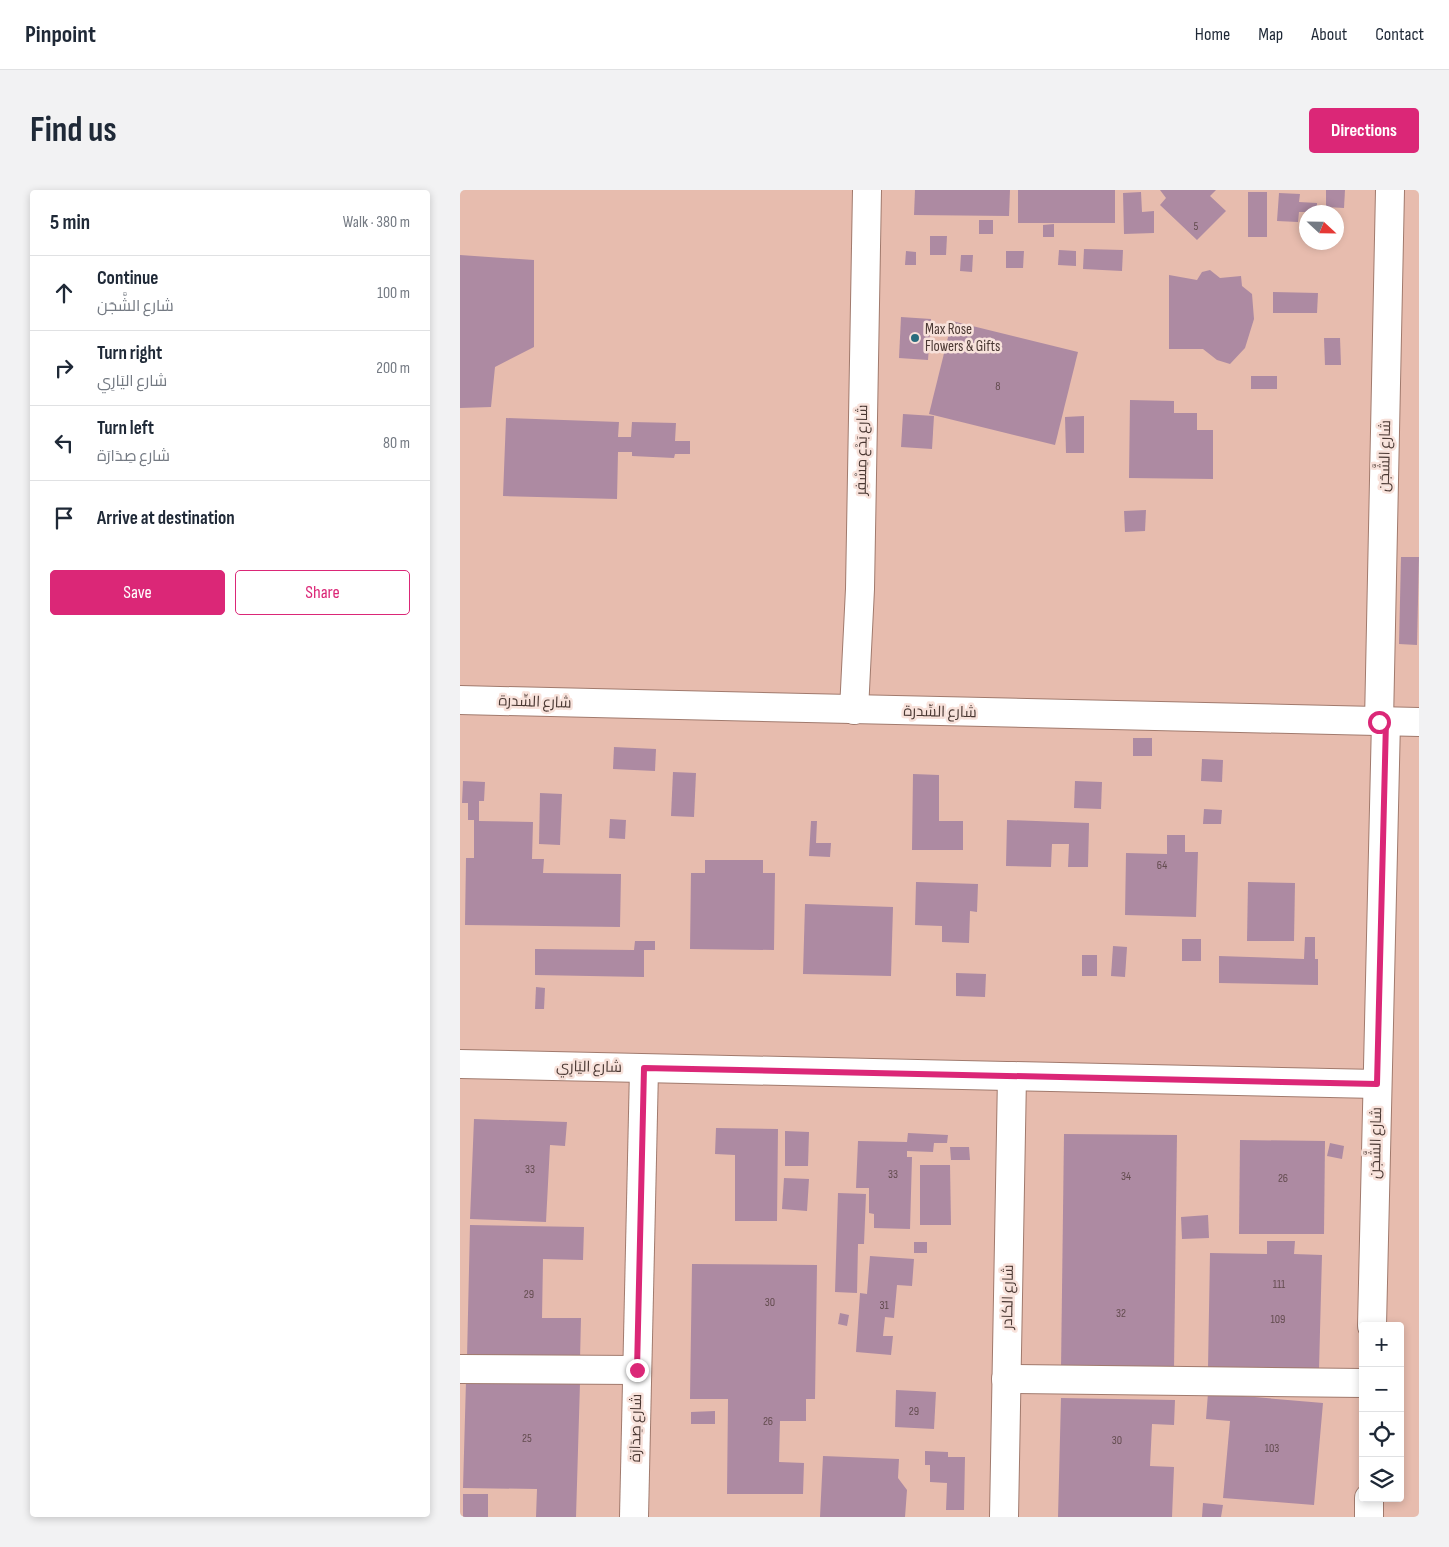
<!DOCTYPE html>
<html lang="en">
<head>
<meta charset="utf-8">
<style>
	body { margin:0; font-family:"Sofia Sans Condensed",Cairo,sans-serif; background:#f2f2f3; color:#1f2937 }
	.controls { position:absolute; right:15px; bottom:15px; display:grid; overflow:hidden; border-radius:5px; box-shadow:0 2px 8px #0003 }
	.controls button { width:45px; height:45px; display:grid; place-items:center; padding:0; border:0; border-bottom:1px solid #e0e1e3; background:#fff; color:#1f2937; font:25px sans-serif }
	.compass { position:absolute; left:839px; top:15px; width:45px; height:45px; border-radius:50%; background:#fff; box-shadow:0 2px 8px #0003; rotate:112deg }
	.stop { position:absolute; width:15px; height:15px; margin:-11px; border:4px solid #db2777; border-radius:50%; background:#fff }
	.stop.end { background:#db2777; border-color:#fff; box-shadow:0 1px 5px #0008 }
	.list { margin:0; padding:0; list-style:none }
	h2 { display:flex; justify-content:space-between; align-items:center; height:65px; margin:0; padding:0 20px; font-size:21px }
	h2 small { font-size:16px; font-weight:400; color:#747a83 }
	.list li { display:grid; grid-template-columns:32px 1fr auto; gap:15px; align-items:center; box-sizing:border-box; height:75px; padding:0 20px; border-top:1px solid #e0e1e3 }
	.list b { display:block; font-size:19px; white-space:nowrap }
	.list p { margin:0; font-size:16px; white-space:nowrap; color:#747a83 }
	.list em { font-size:16px; font-style:normal; color:#747a83 }
	.actions { display:flex; gap:10px; padding:15px 20px }
	.actions a { flex:1; padding:11px 0; border:1px solid #db2777; border-radius:5px; text-align:center; font-size:18px; color:#db2777 }
	.actions .main { background:#db2777; color:#fff }
	.icon { flex:none; width:28px; height:28px; fill:none; stroke:currentColor; stroke-width:2; stroke-linecap:round; stroke-linejoin:round }
	.map { position:relative; flex:none; width:959px; height:1327px; overflow:hidden; border-radius:5px }
	header { display:flex; align-items:center; gap:30px; box-sizing:border-box; height:70px; padding:0 25px; background:#fff; border-bottom:1px solid #e0e1e3 }
	header strong { font-size:24px }
	nav { display:flex; gap:28px; margin-inline-start:auto; font-size:18px }
	.intro { display:flex; align-items:center; justify-content:space-between; box-sizing:border-box; height:120px; padding:0 30px }
	h1 { margin:0; font-size:35px }
	.button { padding:12px 22px; border-radius:5px; background:#db2777; color:#fff; font-size:18px; font-weight:700 }
	main { display:flex; gap:30px; padding:0 30px }
	aside { flex:1; background:#fff; border-radius:5px; box-shadow:0 2px 8px #0003 }
	.map>svg:first-child { display:block }
</style>
</head>
<body>
<header>
<strong>Pinpoint</strong>
<nav><a>Home</a><a>Map</a><a>About</a><a>Contact</a></nav>
</header>
<div class="intro"><h1>Find us</h1><a class="button">Directions</a></div>
<main>
<aside>
<h2>5 min<small>Walk · 380 m</small></h2>
<ul class="list">
<li><svg class="icon" aria-label="ahead" viewBox="0 0 24 24"><path d="M12 20V5M6 11l6-6 6 6"/></svg><div><b>Continue</b><p>شارع الشَّجَن</p></div><em>100 m</em></li>
<li><svg class="icon" aria-label="right" viewBox="0 0 24 24"><path d="M7 20v-9h11M14 6l5 5-5 5"/></svg><div><b>Turn right</b><p>شارع اليَارِي</p></div><em>200 m</em></li>
<li><svg class="icon" aria-label="left" viewBox="0 0 24 24"><path d="M17 20v-9H6M10 6l-5 5 5 5"/></svg><div><b>Turn left</b><p>شارع صِدَارَة</p></div><em>80 m</em></li>
<li><svg class="icon" aria-label="arrive" viewBox="0 0 24 24"><path d="M6 21V4h12l-3 4 3 4H6"/></svg><div><b>Arrive at destination</b></div></li>
</ul>
<div class="actions"><a class="main">Save</a><a>Share</a></div>
</aside>
<div class="map">
<svg width="959" height="1327" viewBox="0 0 959 1327">
	<rect width="100%" height="100%" fill="#e7bcae"/>
	<g fill="#ad8aa2">
		<polygon points="455,0 550,0 549,26 454,25"/>
		<rect x="558" y="0" width="97" height="33"/>
		<polygon points="700,0 756,0 750,6 766,21 737,50 700,15 706,8"/>
		<polygon points="866,0 885,0 884,18 866,17"/>
		<polygon points="681,2 682,22 694,21 694,43 664,44 663,3"/>
		<rect x="788" y="2" width="19" height="45"/>
		<polygon points="819,3 840,4 839,12 857,13 857,22 839,22 838,32 817,31"/>
		<rect x="519" y="30" width="14" height="14"/>
		<polygon points="594,34 594,47 583,47 583,35"/>
		<polygon points="470,46 487,46 486,65 470,65"/>
		<polygon points="624,59 663,60 662,81 623,79"/>
		<polygon points="599,60 616,61 616,76 598,75"/>
		<polygon points="446,61 456,62 456,75 445,75"/>
		<polygon points="546,61 564,61 563,78 546,78"/>
		<polygon points="0,65 74,70 74,157 35,177 31,217 0,218"/>
		<polygon points="501,65 513,65 512,82 500,81"/>
		<polygon points="750,80 760,88 781,86 782,96 792,104 794,129 785,158 770,174 757,170 743,159 709,159 709,85 737,90 742,82"/>
		<polygon points="813,102 858,103 857,123 813,123"/>
		<polygon points="441,127 471,129 468,170 439,168"/>
		<polygon points="492,131 618,162 595,255 469,224"/>
		<polygon points="864,148 880,148 881,175 865,175"/>
		<rect x="791" y="186" width="26" height="13"/>
		<polygon points="670,210 714,211 714,223 737,223 737,240 753,240 753,289 669,288"/>
		<polygon points="443,224 474,226 472,259 441,257"/>
		<polygon points="624,226 624,263 606,263 605,227"/>
		<polygon points="46,228 159,232 158,247 171,247 172,232 216,233 215,251 230,251 230,264 215,264 214,268 172,266 172,262 158,262 157,309 43,306"/>
		<polygon points="686,320 685,341 665,342 664,321"/>
		<polygon points="941,367 959,367 957,455 939,454"/>
		<rect x="673" y="548" width="19" height="18"/>
		<polygon points="154,557 196,559 195,581 153,579"/>
		<polygon points="742,569 763,570 762,592 741,591"/>
		<polygon points="213,582 236,583 234,627 211,626"/>
		<polygon points="453,584 479,585 479,631 503,631 503,660 452,660"/>
		<polygon points="3,591 25,592 24,611 19,611 19,631 73,632 72,669 84,669 83,683 161,684 160,737 5,735 6,668 14,668 14,630 8,630 8,613 2,613"/>
		<polygon points="615,591 642,592 641,619 614,618"/>
		<polygon points="80,603 102,604 100,655 79,654"/>
		<polygon points="744,619 762,620 761,634 743,634"/>
		<polygon points="150,629 166,630 165,649 149,648"/>
		<polygon points="547,630 629,633 628,677 608,677 609,654 592,654 591,677 546,676"/>
		<polygon points="351,631 357,631 356,653 371,653 370,667 349,666"/>
		<polygon points="707,645 725,645 725,662 738,662 736,727 665,725 666,663 707,664"/>
		<polygon points="245,670 303,670 303,683 315,683 314,760 230,759 231,683 245,683"/>
		<polygon points="456,692 518,694 517,722 510,721 509,753 482,752 482,736 455,735"/>
		<polygon points="788,692 835,693 834,751 787,751"/>
		<polygon points="345,714 433,717 431,786 343,784"/>
		<polygon points="845,747 855,747 855,769 858,769 858,795 759,793 759,766 844,769"/>
		<rect x="722" y="749" width="19" height="22"/>
		<polygon points="175,751 195,751 195,760 184,760 184,787 75,785 75,759 174,760"/>
		<polygon points="653,756 667,757 665,787 651,786"/>
		<rect x="622" y="765" width="15" height="21"/>
		<polygon points="496,783 526,784 525,807 496,806"/>
		<polygon points="76,797 85,798 84,819 75,819"/>
		<polygon points="14,929 107,932 105,956 90,955 86,1032 10,1029"/>
		<polygon points="256,938 318,939 317,1031 275,1031 275,965 255,964"/>
		<polygon points="325,941 349,942 348,976 325,976"/>
		<polygon points="448,943 488,945 487,953 474,953 473,962 447,961 447,967 452,967 450,1039 414,1038 414,1024 409,1023 409,998 396,998 398,951 447,952"/>
		<polygon points="604,944 717,945 714,1180 601,1180"/>
		<polygon points="780,950 865,951 864,1044 779,1044"/>
		<polygon points="870,953 884,956 882,969 867,966"/>
		<polygon points="490,957 509,957 510,970 491,970"/>
		<polygon points="460,975 490,975 491,1035 460,1035"/>
		<polygon points="324,988 349,989 347,1021 322,1019"/>
		<polygon points="378,1003 406,1004 404,1054 398,1054 397,1103 375,1102"/>
		<polygon points="748,1025 749,1048 722,1049 721,1027"/>
		<polygon points="10,1035 124,1037 123,1070 83,1069 82,1128 121,1128 120,1170 7,1168"/>
		<polygon points="807,1051 835,1051 834,1064 862,1065 859,1180 748,1178 750,1063 807,1064"/>
		<rect x="454" y="1052" width="13" height="11"/>
		<polygon points="410,1066 454,1069 452,1096 437,1095 434,1128 425,1127 423,1146 433,1146 431,1165 396,1162 400,1103 407,1104"/>
		<polygon points="232,1074 357,1075 355,1209 346,1209 346,1231 320,1231 319,1272 344,1273 343,1304 267,1304 268,1209 230,1209"/>
		<polygon points="380,1123 389,1125 387,1136 378,1134"/>
		<polygon points="6,1191 120,1193 116,1327 76,1327 77,1299 3,1298"/>
		<polygon points="436,1200 476,1202 474,1239 435,1237"/>
		<polygon points="748,1203 863,1213 854,1315 763,1308 770,1231 746,1229"/>
		<polygon points="601,1208 715,1210 714,1235 692,1234 690,1276 714,1277 712,1327 598,1327"/>
		<polygon points="255,1221 255,1234 231,1234 231,1222"/>
		<polygon points="465,1261 488,1262 488,1267 505,1267 504,1320 486,1320 487,1293 470,1292 470,1275 465,1275"/>
		<polygon points="363,1266 439,1269 438,1288 447,1300 445,1327 360,1327"/>
		<rect x="3" y="1304" width="25" height="23"/>
		<polygon points="743,1313 763,1315 761,1327 742,1327"/>
	</g>
	<g fill="none" stroke-linecap="round" stroke-linejoin="round">
		<defs>
			<g id="minor">
				<polyline points="0,510 959,532"/>
				<polyline points="394,520 400,399 407,0"/>
				<polyline points="919,532 930,0"/>
				<polyline points="0,874 917,894"/>
				<polyline points="912,1136 926,531"/>
				<polyline points="0,1179 177,1180"/>
				<polyline points="546,1189 903,1193"/>
				<polyline points="174,1327 184,879"/>
				<polyline points="544,1327 552,886"/>
				<polyline points="909,1327 909,1308"/>
			</g>
		</defs>
		<use href="#minor" stroke="#a17a6d" stroke-width="30"/>
		<use href="#minor" stroke="#fff" stroke-width="28"/>
	</g>
	<g fill="none" stroke-linecap="round" stroke-linejoin="round">
		<polyline stroke="#db2777" stroke-width="6" points="177,1180 184,878 917,894 926,531 919,532"/>
	</g>
	<circle fill="#296c7e" stroke="#f8e2db" stroke-width="2" cx="455" cy="148" r="5"/>
	<g text-anchor="middle" dominant-baseline="central" stroke-width="5" stroke-linejoin="round" paint-order="stroke">
		<g font-size="12" fill="#634c4f">
			<text x="736" y="36">5</text>
			<text x="538" y="196">8</text>
			<text x="702" y="675">64</text>
			<text x="70" y="979">33</text>
			<text x="433" y="984">33</text>
			<text x="666" y="986">34</text>
			<text x="823" y="988">26</text>
			<text x="819" y="1094">111</text>
			<text x="69" y="1104">29</text>
			<text x="310" y="1112">30</text>
			<text x="424" y="1115">31</text>
			<text x="661" y="1123">32</text>
			<text x="818" y="1129">109</text>
			<text x="454" y="1221">29</text>
			<text x="308" y="1231">26</text>
			<text x="67" y="1248">25</text>
			<text x="657" y="1250">30</text>
			<text x="812" y="1258">103</text>
		</g>
		<g font-size="15" fill="#4a3833" stroke="#f8e2db" text-anchor="start">
			<text x="465" y="139">Max Rose<tspan x="465" dy="17">Flowers &amp; Gifts</tspan></text>
		</g>
		<g font-size="15" fill="#4a3833" stroke="#f8e2db">
			<text transform="translate(402 260) rotate(-89)">شارع بَدْع مِسْفِر</text>
			<text transform="translate(925 266) rotate(-89)">شارع الشَّجَن</text>
			<text transform="translate(75 512) rotate(2)">شارع السِّدرة</text>
			<text transform="translate(480 522) rotate(1)">شارع السِّدرة</text>
			<text transform="translate(129 877) rotate(1)">شارع اليَارِي</text>
			<text transform="translate(916 953) rotate(-89)">شارع الشَّجَن</text>
			<text transform="translate(548 1107) rotate(-89)">شارع الكادر</text>
			<text transform="translate(176 1238) rotate(-89)">شارع صِدَارَة</text>
		</g>
	</g>
</svg>
<div class="controls">
<button>+</button>
<button>−</button>
<button><svg class="icon" aria-label="locate" viewBox="0 0 24 24"><circle cx="12" cy="12" r="6"/><path d="M12 2v4M12 18v4M2 12h4M18 12h4"/></svg></button>
<button><svg class="icon" aria-label="layers" viewBox="0 0 24 24"><path d="M12 4l9 5-9 5-9-5zM3 14l9 5 9-5"/></svg></button>
</div>
<svg class="compass" viewBox="-18 -18 36 36"><path d="M0-13l5 13h-10z" fill="#e53935"/><path d="M0 13l5-13h-10z" fill="#747a83"/></svg>
<div class="stop" style="left:919px;top:532px"></div>
<div class="stop end" style="left:177px;top:1180px"></div>
</div>
</main>
</body>
</html>
